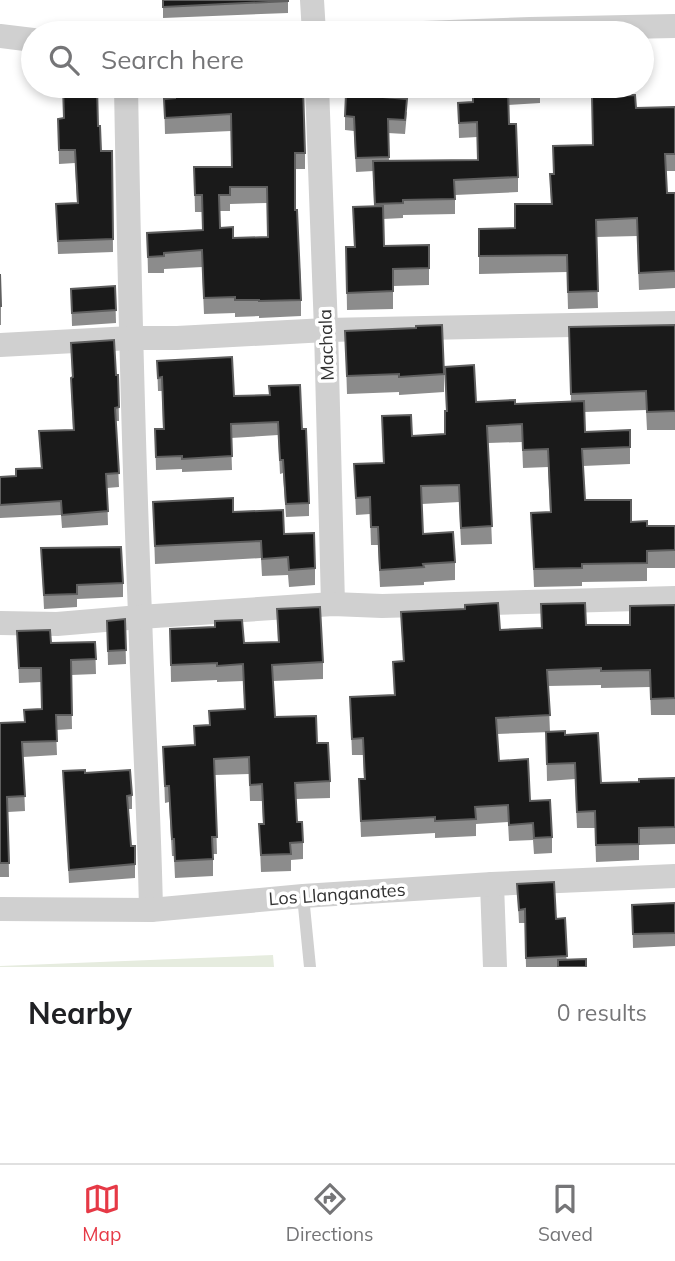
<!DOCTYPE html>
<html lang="en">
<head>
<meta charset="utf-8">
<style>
	body { margin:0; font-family:Mulish,sans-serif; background:#f6f6f6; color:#202124 }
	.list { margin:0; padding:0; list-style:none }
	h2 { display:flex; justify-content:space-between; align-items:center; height:91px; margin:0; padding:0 28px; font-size:30px }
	h2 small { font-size:23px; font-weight:400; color:#757577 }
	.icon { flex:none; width:38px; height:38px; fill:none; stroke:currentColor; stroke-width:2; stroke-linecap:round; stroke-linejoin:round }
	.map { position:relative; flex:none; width:675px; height:967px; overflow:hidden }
	.search { position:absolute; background:#fff; box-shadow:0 4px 10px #0003; left:21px; right:21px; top:21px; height:77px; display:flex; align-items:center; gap:18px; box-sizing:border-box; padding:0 24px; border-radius:38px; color:#757577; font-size:26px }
	.sheet { height:196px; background:#fff }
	nav { display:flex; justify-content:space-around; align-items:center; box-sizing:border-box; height:98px; border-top:2px solid #e0e0e0; background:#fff; font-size:19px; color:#757577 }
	nav a { display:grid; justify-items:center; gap:4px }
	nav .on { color:#e63946 }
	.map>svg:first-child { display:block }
</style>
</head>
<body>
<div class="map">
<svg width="675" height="967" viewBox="0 0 675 967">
	<rect width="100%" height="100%" fill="#fff"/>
	<polygon fill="#e6ecdf" points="273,955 274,967 0,967 0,966"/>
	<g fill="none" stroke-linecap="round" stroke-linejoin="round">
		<polyline stroke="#d0d0d0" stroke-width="12" points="303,896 310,967"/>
		<g stroke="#d0d0d0" stroke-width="24">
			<polyline points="312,0 314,33"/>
			<polyline points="423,33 530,29 675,26"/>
			<polyline points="0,36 33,40"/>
			<path d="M126 86C129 262 133 438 140 614 143 713 149 811 151 910"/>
			<polyline points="317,86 326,330 333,604"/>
			<polyline points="0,345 131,338 177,338 326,330 675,323"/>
			<polyline points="0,623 57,624 140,617 333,604 382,606 675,598"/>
			<polyline points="492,884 495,967"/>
			<polyline points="0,909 151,910 303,896 492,884 675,876"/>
		</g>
	</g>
	<g fill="#8c8c8c" fill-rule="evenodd">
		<polygon points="163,0 288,0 288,13 163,18"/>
		<path d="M174 86 305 153V169H295V210L301 279V316L259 318V316L235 317V313L204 314 202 267 164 269V273H148L147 233 202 230V212H195L194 167H232L231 131 165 134 164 99 174 98ZM267 203 268 237 233 238 220 228V211H230V204Z"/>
		<polygon points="473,86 540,86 540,103 508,105 509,124 518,177 518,192 455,195 455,214 403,215 403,218 383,219 384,246 429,268 429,285 393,286 393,309 347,310 346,247 354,247 353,207 374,206 373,171 356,172 354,131 345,130 345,116 407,112 405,134 388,133 389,161 477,160 477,137 459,138 458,103 473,102"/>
		<polygon points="592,96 636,108 675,107 675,171 666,171 667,193 675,193 675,288 639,290 637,236 596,237 598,308 568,309 567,272 479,274 479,229 515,228 551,204 550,174 553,174 553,146 593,145"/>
		<polygon points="58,119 98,126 101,151 112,151 113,252 58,254 56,204 77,203 75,163 59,164"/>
		<polygon points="0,274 1,306 1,325 0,325"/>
		<polygon points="115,286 116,323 72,326 71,289"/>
		<polygon points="675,325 675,430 647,430 646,410 584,412 585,432 630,430 630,464 583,466 585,500 631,522 647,526 675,526 675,568 647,568 647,581 582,582 582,586 534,587 531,513 550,512 548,467 523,468 522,442 488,443 492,544 461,545 459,502 422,504 423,534 455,562 455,580 424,582 424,585 380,587 378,545 371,545 370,514 356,515 354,464 383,463 382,416 412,436 445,434 445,411 446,411 445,367 476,402 515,404 571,401 569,327"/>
		<polygon points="345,331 444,374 444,392 399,395 399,392 347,394"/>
		<polygon points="71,343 116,375 118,375 119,421 116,421 119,487 107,488 108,525 62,528 61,515 0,518 0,477 16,476 41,468 39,431 73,430 71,391 71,378 72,377"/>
		<polygon points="157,361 302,429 309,503 309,516 286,517 283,473 280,474 278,435 231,438 232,470 182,472 182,469 156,470 155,429 163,429 162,391 158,391"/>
		<polygon points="153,502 233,512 284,534 315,568 315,585 289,587 288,575 262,576 261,558 155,564"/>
		<polygon points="41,548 123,583 123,597 77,599 77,607 44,609"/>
		<polygon points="541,604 586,625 630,625 675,605 675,715 651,715 650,687 601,688 601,685 548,686 550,732 497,734 499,761 530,801 552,837 552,853 534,854 533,840 509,841 508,822 476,824 476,836 435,838 435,833 361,837 359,779 364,779 363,755 352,755 350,697 394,695 393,662 403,662 401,612 500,630 541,628"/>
		<polygon points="277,609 323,662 323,679 273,681 275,717 317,743 330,781 330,798 296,799 297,822 303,842 303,859 291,860 291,871 261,872 259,824 263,824 262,801 250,801 249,774 215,775 217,854 213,854 213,876 175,878 174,856 172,856 169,802 165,803 163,747 195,745 194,726 209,725 209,711 245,709 243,681 217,682 217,680 171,682 170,629 244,643 278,642"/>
		<polygon points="125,619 126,664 108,665 107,621"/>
		<polygon points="17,631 51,643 95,642 96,674 71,675 72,729 56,730 57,755 23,757 25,811 8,812 9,877 0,877 0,723 24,722 42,709 41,682 19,683"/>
		<polygon points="546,732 565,735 601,783 639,782 675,778 675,844 639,845 639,860 596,862 595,828 577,828 575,779 547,781"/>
		<polygon points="63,771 85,773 132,795 132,809 128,809 131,846 135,846 135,878 69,883"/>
		<polygon points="517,884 556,919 567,960 586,967 526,967 525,923 519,923"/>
		<polygon points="675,903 675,946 633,948 632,905"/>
	</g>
	<g fill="#1a1a1a" stroke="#5f5f5f" stroke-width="2" fill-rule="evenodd">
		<polygon points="163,0 288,0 288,1 163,7"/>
		<polygon points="63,86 97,86 98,126 100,126 101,151 112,151 113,239 58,241 56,204 78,203 75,150 59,150 58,119 64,118"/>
		<path d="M175 86H303L305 153H295V210H297L301 300 259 301V300H235V297L204 298 202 250 164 253V256L148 257 147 233 203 230 202 195H195L194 167H232L231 114 165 118 164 99 175 98ZM230 187H267L268 237 233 238V227L220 228 219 195H230Z"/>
		<polygon points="473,86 540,86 540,88 508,90 509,124 516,124 518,177 454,180 455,199 403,200 403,203 375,204 373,161 478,160 477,122 459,123 458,103 473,102"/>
		<polygon points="346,94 407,99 405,120 388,119 389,157 356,158 354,117 345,116"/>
		<polygon points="635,95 636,108 675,107 675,154 665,154 667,193 675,193 675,271 639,273 637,218 596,220 598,291 568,292 567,255 479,256 479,229 515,228 515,204 552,204 550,174 554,174 553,146 593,145 592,96"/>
		<polygon points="383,206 384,246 429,245 429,268 393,269 393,291 347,293 346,247 355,247 353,207"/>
		<polygon points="0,274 1,306 0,306"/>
		<polygon points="115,286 116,310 72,313 71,289"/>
		<polygon points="442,325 444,374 399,377 399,374 347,376 345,331 416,328 416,326"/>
		<polygon points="675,325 675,411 647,412 646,391 571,394 569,327"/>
		<polygon points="114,340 116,375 118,375 119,407 115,408 119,473 106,474 108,511 62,515 61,501 0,505 0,477 16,476 16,469 42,468 39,431 74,430 71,378 73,377 71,343"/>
		<polygon points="232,357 234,396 270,395 269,386 300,385 302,429 306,429 309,503 286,504 283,460 280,460 278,422 231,424 232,456 182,459 182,456 156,457 155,429 164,429 162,377 158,378 157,361"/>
		<polygon points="474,365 476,402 515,400 515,404 584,401 585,432 630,430 630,447 582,449 585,500 631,500 631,522 647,521 647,526 675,526 675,550 647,551 647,563 582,564 582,568 534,569 531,513 551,512 548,449 523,450 522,424 487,426 492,526 461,528 459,485 421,486 423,534 453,532 455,562 423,564 424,567 380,570 378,527 371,527 370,497 356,498 354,464 384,463 382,416 411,415 412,436 445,434 445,411 447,411 445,367"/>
		<polygon points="233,498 233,512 283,510 284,534 314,533 315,568 289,570 288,557 262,559 261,541 155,546 153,502"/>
		<polygon points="121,547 123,583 77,585 77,594 44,595 41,548"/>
		<polygon points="498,603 500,630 542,628 541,604 585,603 586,625 630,625 630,606 675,605 675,698 651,699 650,670 601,671 601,668 547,670 550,715 496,718 499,761 528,759 530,801 550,800 552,837 534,838 533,823 509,825 508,805 475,807 476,819 435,821 435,817 361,821 359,779 365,779 363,738 352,739 350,697 395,695 393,662 404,661 401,612 465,609 465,605"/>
		<polygon points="320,607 323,662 272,665 275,717 316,716 317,743 328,743 330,781 295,783 297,822 302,822 303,842 290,843 291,854 261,855 259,824 264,824 262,784 250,785 249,757 214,759 217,837 212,837 213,859 175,861 174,839 172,839 169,786 165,786 163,747 195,745 194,726 210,725 209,711 245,709 243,664 217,666 217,663 171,665 170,629 215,627 215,621 242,620 244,643 279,642 277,609"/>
		<polygon points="125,619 126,650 108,651 107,621"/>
		<polygon points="50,630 51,643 95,642 96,659 71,660 72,715 56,715 57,741 22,742 25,796 7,797 9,863 0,863 0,723 25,722 24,710 42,709 41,668 19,668 17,631"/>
		<polygon points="565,731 565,735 598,733 601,783 639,782 639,779 675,778 675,827 639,828 639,844 596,845 595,811 577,812 575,763 547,764 546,732"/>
		<polygon points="85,770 85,773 130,770 132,795 127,796 131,846 135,846 135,864 69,870 63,771"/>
		<polygon points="554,882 556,919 565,918 567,956 526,958 525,909 519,910 517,884"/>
		<polygon points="675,903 675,933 633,934 632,905"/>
		<polygon points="586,959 586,967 558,967 558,960"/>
	</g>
	<g text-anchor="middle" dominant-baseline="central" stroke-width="7" stroke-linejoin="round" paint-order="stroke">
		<g font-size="18" fill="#333" stroke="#fff">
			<text transform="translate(326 345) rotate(-92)">Machala</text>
			<text transform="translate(337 894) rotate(-4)">Los Llanganates</text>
		</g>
	</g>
</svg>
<div class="search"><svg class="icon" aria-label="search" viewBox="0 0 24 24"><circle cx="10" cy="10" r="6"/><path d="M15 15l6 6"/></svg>Search here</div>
</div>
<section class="sheet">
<h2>Nearby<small>0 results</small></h2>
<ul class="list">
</ul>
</section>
<nav>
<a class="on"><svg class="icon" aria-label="map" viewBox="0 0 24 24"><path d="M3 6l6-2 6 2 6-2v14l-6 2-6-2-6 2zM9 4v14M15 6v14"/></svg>Map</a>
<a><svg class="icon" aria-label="directions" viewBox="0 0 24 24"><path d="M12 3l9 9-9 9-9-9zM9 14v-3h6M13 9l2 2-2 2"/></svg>Directions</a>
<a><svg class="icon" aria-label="saved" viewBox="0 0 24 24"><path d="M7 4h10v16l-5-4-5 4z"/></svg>Saved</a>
</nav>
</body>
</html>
